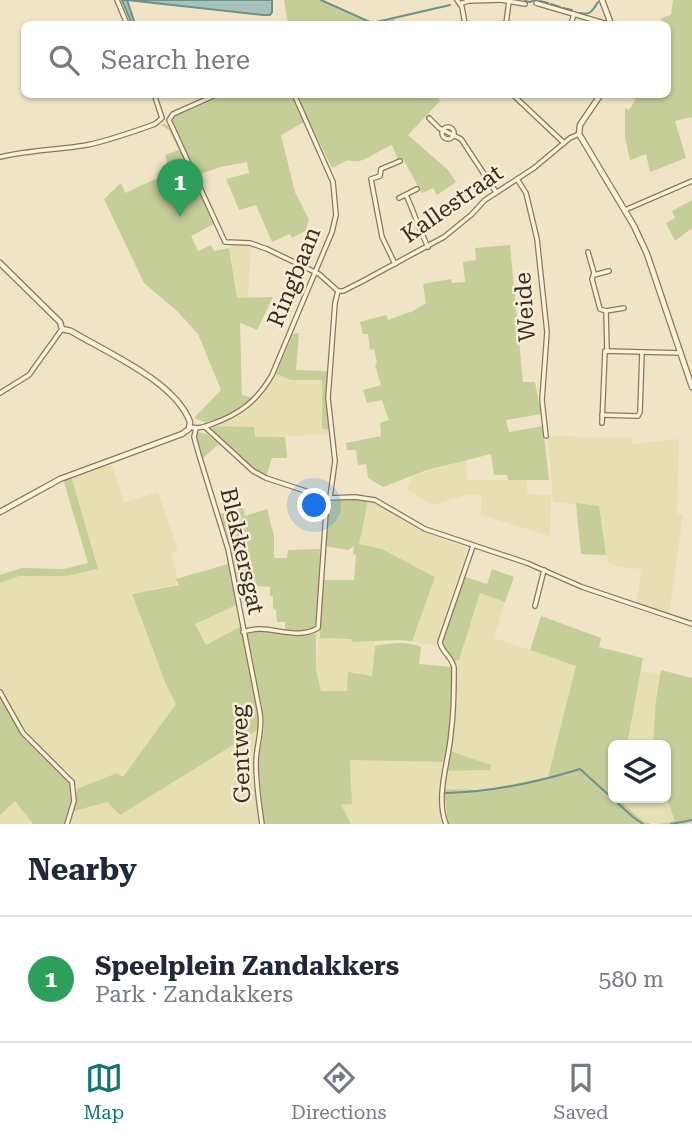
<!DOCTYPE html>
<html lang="en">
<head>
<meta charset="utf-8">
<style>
	body { margin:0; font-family:"Roboto Serif",serif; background:#f6f6f7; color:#1f2937 }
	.controls { position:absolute; right:21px; bottom:21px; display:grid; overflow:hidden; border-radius:10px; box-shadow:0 2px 5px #0004 }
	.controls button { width:63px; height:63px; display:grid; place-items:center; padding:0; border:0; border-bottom:2px solid #e0e1e3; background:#fff; color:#1f2937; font:35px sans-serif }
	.you { position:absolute; left:315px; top:506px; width:24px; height:24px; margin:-18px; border:5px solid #fff; border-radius:50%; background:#1a73e8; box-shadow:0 0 0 10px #1a73e833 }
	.badge { display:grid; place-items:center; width:46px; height:46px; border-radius:50%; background:#0f766e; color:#fff; font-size:23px; font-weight:700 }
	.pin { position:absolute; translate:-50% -58px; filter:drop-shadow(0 2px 4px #0008) }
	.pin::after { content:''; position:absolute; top:37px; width:24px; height:21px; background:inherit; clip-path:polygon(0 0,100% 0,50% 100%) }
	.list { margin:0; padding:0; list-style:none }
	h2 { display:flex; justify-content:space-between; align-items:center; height:91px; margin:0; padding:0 28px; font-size:30px }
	h2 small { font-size:23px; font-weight:400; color:#747a83 }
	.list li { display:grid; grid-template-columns:46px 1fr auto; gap:21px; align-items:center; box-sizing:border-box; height:126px; padding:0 28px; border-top:2px solid #e0e1e3 }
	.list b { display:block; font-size:26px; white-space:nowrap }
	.list p { margin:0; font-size:23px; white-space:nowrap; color:#747a83 }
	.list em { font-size:23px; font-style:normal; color:#747a83 }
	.icon { flex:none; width:38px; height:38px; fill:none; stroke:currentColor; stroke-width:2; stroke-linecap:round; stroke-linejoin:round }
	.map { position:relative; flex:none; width:692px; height:824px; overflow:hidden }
	.search { position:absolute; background:#fff; box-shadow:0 2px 5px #0004; left:21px; right:21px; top:21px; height:77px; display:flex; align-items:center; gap:18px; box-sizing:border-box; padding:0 24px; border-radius:10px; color:#747a83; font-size:26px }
	.sheet { height:217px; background:#fff }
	nav { display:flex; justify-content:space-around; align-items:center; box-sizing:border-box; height:98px; border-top:2px solid #e0e1e3; background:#fff; font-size:19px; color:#747a83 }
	nav a { display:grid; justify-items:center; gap:4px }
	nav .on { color:#0f766e }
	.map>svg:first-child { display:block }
</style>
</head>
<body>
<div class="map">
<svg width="692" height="824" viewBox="0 0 692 824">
	<rect width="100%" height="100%" fill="#efe5c6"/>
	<g fill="#e5dfb3">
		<polygon points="236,244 251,246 248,298 237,298 229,248"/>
		<polygon points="276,374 291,380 322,380 323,429 329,430 329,434 254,438 253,427 212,426 242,414 253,406 262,396"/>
		<polygon points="548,436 631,438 633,444 679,439 677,513 683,515 669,614 636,603 642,569 617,567 610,563 606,555 601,532 599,506 553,502"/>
		<polygon points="466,459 467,480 527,480 527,494 551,495 550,536 481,515 482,495 466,495 432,505 406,489 413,476"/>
		<polygon points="112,465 124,503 158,492 178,551 171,553 179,584 132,594 165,682 177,704 123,777 117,773 77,789 68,772 47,755 23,729 0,685 0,583 19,576 66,576 98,569 71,476"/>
		<polygon points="368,501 385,508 417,529 467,548 444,618 447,620 445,623 443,622 439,643 435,646 412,641 434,577 382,549 358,544"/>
		<polygon points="480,593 505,602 494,638 576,666 548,777 484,790 444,789 446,771 489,770 491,766 450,751 456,696 455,663 456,659 459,660"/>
		<polygon points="236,605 241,626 206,645 195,623"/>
		<polygon points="320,629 320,638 352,639 352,642 375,642 373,676 348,673 347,691 321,691 316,669 318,642 315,633"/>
		<polygon points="640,671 661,674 653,745 627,745"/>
		<polygon points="259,729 253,777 260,824 69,824 74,811 107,801 120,815"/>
		<polygon points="350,760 446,762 442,790 445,824 351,824 340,805 352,804"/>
		<polygon points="666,796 675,821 658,824 643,821 617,798"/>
		<polygon points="15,801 33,824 0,824 0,815"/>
	</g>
	<g fill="#c5cd99">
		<polygon points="284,0 319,0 367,22 376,23 394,19 397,24 288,24"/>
		<polygon points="673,0 692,0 692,117 675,121 686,158 650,172 646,154 630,160 625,137 625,108 629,110 635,101 634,95 668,94 668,24 662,24 661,18 671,15"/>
		<polygon points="225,95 291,95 304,122 281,135 295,192 309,220 305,231 292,238 290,234 272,242 256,205 239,210 226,179 249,173 247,162 221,167 197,175 171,122 171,118"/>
		<path d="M296 95H436L440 101 408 135 448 170 456 182 437 195 433 188 422 193 403 159 398 160 392 145C375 151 363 166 348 160L332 168Z"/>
		<polygon points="164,123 171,128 216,223 191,236 198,251 211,245 214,251 229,248 237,298 273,297 257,330 240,323 242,395 254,398 239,411 207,423 194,418 221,390 198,334 178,312 144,283 104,199 121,183 125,193 171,172 165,155 179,150 169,130 161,125"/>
		<polygon points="692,200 692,228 675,241 666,223 675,218 672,211"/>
		<polygon points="510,245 523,382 535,382 541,414 506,420 509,432 543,426 549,480 508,480 507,475 494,475 491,454 427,470 383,487 368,478 366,464 358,465 356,450 347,450 346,443 381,436 380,423 389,420 382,400 367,403 363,390 381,385 375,365 377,363 374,349 370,350 368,334 363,334 360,322 386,315 388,320 413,311 426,303 423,284 451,279 452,283 465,282 463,262 476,260 475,248"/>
		<polygon points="299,333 296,370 328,371 329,430 323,429 322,426 322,380 291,380 276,374 293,334"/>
		<polygon points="212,426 254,427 255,437 285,437 287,458 272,458 266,477 254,470 211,431"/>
		<polygon points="198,432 207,434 219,444 202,459 195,435"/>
		<polygon points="71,476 98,569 66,576 19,576 0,583 0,575 21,568 64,569 88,563 64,482 64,479"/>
		<path d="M355 499 368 501 359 544 382 549 435 577 412 641C392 639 372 642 352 642L351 639 320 638 322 580H354L356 555 353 554 354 546 348 550 324 546 328 505 331 501Z"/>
		<polygon points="241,501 245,516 267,509 274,536 274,558 287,558 288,550 320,549 318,621 315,628 301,632 285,631 285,622 277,622 276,610 273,608 273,596 270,596 270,587 237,585 231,546 220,514 233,510 232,504"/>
		<polygon points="576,503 599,506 606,555 581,554"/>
		<polygon points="228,564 236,605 195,624 206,645 241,626 259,711 259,729 120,815 107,802 74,811 77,789 117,773 123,777 176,704 165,682 132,594 179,585 176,579"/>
		<polygon points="492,569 514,577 505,602 480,593 459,660 456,660 455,663 441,645 463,576 487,584"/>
		<polygon points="541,616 601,638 599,647 643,658 627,745 613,745 613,798 617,798 643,821 652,824 448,824 444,789 484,790 548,777 576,666 530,650"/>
		<path d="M264 630 297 635 316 634V669L321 691H347L348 672 372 676 375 646 378 645C394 643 406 641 421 647L419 664 453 667V707L446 762 350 760 352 804 341 805 351 824H264L258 760 264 729 263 712 246 635 250 631Z"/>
		<polygon points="661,670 692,678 692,821 686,824 658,824 675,821 666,796 666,745 653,745 656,700"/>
		<polygon points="0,695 26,740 66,777 71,785 73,797 65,824 33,824 15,801 0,815"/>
		<polygon points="450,751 491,765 490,770 446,771"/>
	</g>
	<polygon fill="#a7c2bc" stroke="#6e918a" stroke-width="2" points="122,0 272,0 272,12 270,15 263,15 127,0 135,24 132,24"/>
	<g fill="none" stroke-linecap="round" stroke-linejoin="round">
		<g stroke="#6e918a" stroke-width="2">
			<polyline points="321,0 372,23 450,5"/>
			<polyline points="525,1 530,2 535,0"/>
			<polyline points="540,1 548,3"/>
			<polyline points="551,4 560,7"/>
			<polyline points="563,8 572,10"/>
			<path d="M580 13C590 16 593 10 598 2"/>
			<path d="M446 793C493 792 535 783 580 769L633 817 643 824"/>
			<polyline points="671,824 692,820"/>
		</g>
		<defs>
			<g id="minor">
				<polyline points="117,0 127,24"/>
				<polyline points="457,0 462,7 465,24"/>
				<polyline points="501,0 525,4"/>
				<polyline points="536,3 604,23"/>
				<polyline points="460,4 468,1 501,0"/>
				<polyline points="506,24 509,1"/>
				<polyline points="571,24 574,14"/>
				<polyline points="218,94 173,114 169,120 225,242 250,243 267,249 319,274 338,291"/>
				<polyline points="512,94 564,143"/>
				<polyline points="429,118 439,128 461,139 496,192"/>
				<circle cx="448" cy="133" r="6"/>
				<path d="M0 157C29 150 58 150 87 145 111 140 133 132 155 124L162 118 154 94"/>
				<polyline points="517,179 526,193 537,239 547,332 542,400 546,436"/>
				<path d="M406 195C414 212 419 229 428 247"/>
				<polyline points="399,198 417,189"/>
				<polyline points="625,210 692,181"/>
				<polyline points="588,252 594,273 592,279 600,309 606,311 607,351"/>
				<polyline points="395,264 382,237 371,179 380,176 381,169 400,161"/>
				<polyline points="594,275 609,271"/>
				<polyline points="338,291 343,291 361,282 444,237 471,215 485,200 534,168 570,138 579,134"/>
				<polyline points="606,311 624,308"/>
				<polyline points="0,393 29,375 62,329"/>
				<polyline points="602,415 638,416 640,412 642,352"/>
				<polyline points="602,423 605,351 681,353"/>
				<path d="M190 427C198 429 204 427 212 424 240 414 257 401 272 375L332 232 336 215 333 182 294 94"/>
				<polyline points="205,427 253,471 266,478 327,498 355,497 375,500 425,529 527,563 582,587 692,624"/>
				<path d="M196 428 194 437 199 455 228 549 260 713C263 730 256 746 256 763 256 783 259 804 262 824"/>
				<polyline points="330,497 335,461 328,398 335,303 338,291"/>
				<polyline points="535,606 544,570"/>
				<path d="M243 632C267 622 295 642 318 628L327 498"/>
				<polyline points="0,692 23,733 72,782 74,801 67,824"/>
				<path d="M446 824C435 796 449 761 451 733 454 711 454 690 454 668 453 657 441 652 440 642L473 546"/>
			</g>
			<g id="tertiary">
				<polyline points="602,0 611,24"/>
				<polyline points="601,94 580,125 579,134 634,226 647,254 692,387"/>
				<path d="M0 263 60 322 62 329 71 331C107 353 175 381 190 422L189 429 182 434 60 479 0 512"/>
			</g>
		</defs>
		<use href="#minor" stroke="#8a775b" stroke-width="6"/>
		<use href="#tertiary" stroke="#8a775b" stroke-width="7"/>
		<use href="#minor" stroke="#f9f1d9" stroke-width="3.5"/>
		<use href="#tertiary" stroke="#f9f1d9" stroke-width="4.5"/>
	</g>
	<g text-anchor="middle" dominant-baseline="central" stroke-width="5" stroke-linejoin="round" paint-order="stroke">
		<g font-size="23" fill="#3b2e1f" stroke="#f6eed6">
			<text transform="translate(452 204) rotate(-35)">Kallestraat</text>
			<text transform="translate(294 277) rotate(-68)">Ringbaan</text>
			<text transform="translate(525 307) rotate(-94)">Weide</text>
			<text transform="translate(242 551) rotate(77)">Blekkersgat</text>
			<text transform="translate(241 754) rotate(-92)">Gentweg</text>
		</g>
	</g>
</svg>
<div class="controls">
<button><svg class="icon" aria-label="layers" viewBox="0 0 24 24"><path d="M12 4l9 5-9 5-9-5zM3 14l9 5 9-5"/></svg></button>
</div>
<div class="you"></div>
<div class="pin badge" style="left:180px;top:217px;background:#2e9e5b">1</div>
<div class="search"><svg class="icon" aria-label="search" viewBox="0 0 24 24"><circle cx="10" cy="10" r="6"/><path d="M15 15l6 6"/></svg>Search here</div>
</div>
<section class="sheet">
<h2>Nearby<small></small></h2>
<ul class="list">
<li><span class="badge" style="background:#2e9e5b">1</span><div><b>Speelplein Zandakkers</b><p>Park · Zandakkers</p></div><em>580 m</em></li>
</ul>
</section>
<nav>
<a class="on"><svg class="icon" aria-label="map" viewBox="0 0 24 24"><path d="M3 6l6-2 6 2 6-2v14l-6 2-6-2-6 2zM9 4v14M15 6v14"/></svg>Map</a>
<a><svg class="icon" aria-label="directions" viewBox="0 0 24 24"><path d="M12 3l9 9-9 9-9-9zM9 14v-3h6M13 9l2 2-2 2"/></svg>Directions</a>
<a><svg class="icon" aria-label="saved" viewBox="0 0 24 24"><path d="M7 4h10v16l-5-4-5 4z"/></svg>Saved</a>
</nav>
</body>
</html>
